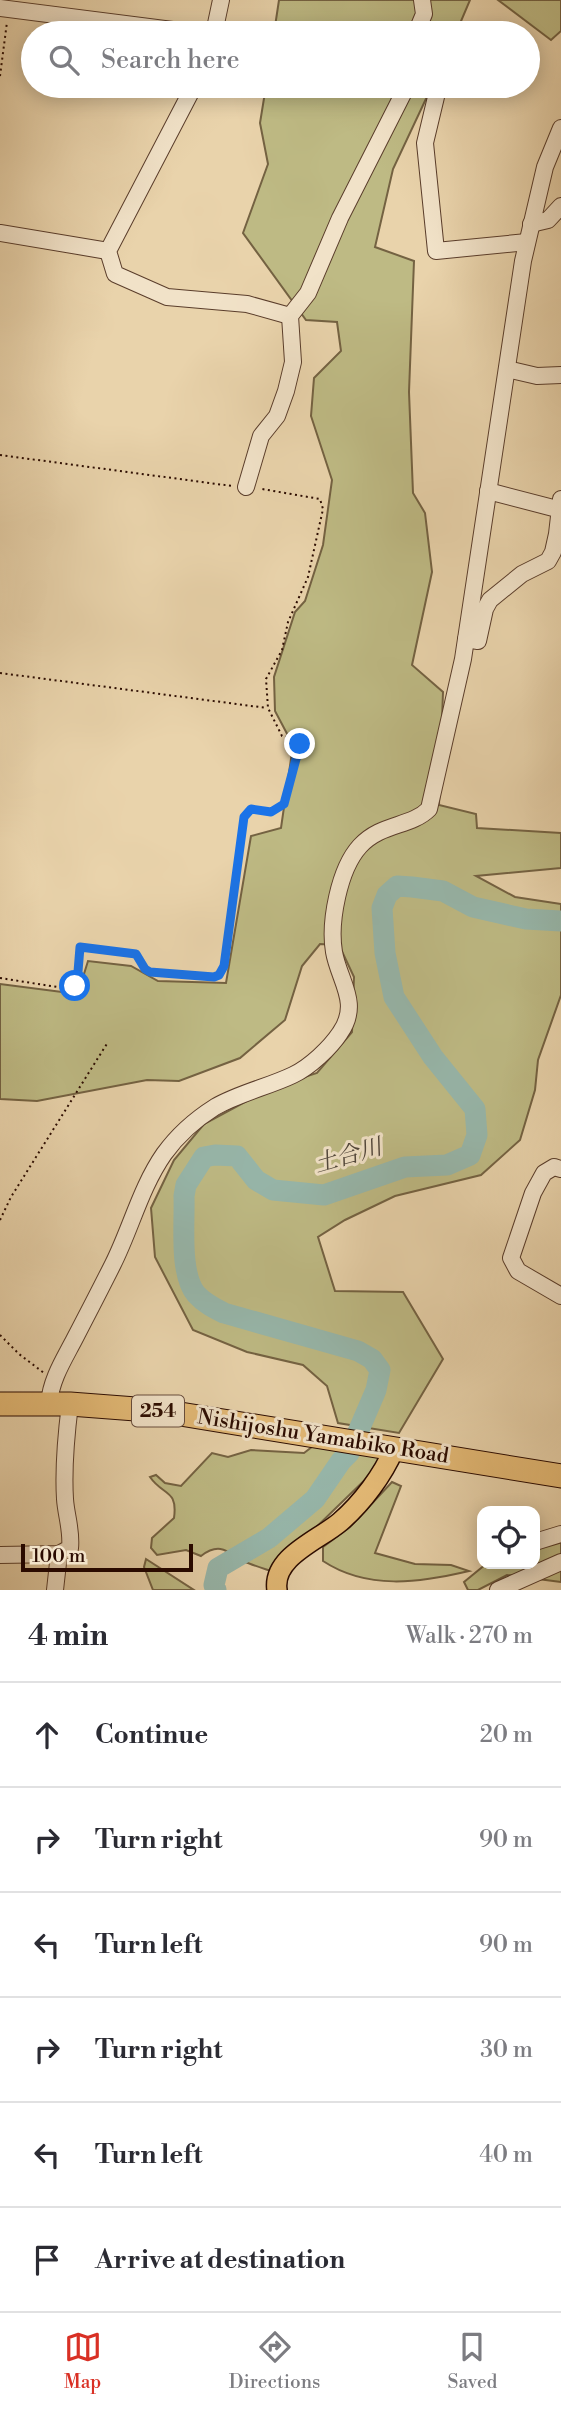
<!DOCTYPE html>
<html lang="en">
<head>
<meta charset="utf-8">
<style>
	body { margin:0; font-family:"Libre Bodoni","Noto Serif JP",serif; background:#f7f7f7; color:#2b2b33 }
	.controls { position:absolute; right:21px; bottom:21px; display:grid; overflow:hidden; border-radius:14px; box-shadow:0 4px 18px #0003 }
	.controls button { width:63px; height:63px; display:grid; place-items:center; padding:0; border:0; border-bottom:2px solid #e1e1e2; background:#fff; color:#2b2b33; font:35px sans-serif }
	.scale { position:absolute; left:21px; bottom:18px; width:172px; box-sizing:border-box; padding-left:7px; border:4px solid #2b0b00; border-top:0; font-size:19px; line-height:24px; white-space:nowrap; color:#2b0b00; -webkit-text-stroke:5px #f1e2c8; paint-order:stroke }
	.stop { position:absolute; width:21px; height:21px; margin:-16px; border:5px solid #1a73e8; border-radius:50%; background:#fff }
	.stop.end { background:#1a73e8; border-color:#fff; box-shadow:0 2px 7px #0008 }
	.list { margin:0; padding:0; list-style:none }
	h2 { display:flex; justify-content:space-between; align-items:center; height:91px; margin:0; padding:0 28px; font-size:30px }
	h2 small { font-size:23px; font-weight:400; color:#7c7c81 }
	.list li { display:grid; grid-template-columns:46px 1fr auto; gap:21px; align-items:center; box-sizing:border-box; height:105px; padding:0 28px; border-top:2px solid #e1e1e2 }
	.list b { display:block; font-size:26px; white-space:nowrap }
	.list em { font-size:23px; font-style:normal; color:#7c7c81 }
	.icon { flex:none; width:38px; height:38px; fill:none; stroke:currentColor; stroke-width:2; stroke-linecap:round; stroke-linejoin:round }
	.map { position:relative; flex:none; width:561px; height:1590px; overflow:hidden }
	.search { position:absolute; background:#fff; box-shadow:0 4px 18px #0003; left:21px; right:21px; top:21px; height:77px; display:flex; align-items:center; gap:18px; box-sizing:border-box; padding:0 24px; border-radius:38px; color:#7c7c81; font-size:26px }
	.sheet { height:721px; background:#fff }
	nav { display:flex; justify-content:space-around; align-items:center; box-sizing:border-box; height:98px; border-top:2px solid #e1e1e2; background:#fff; font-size:19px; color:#7c7c81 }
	nav a { display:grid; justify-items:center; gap:4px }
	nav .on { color:#d93025 }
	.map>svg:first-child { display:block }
</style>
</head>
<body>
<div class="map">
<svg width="561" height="1590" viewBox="0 0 561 1590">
	<rect width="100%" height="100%" fill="#e9d3ab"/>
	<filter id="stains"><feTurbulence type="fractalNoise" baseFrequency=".00286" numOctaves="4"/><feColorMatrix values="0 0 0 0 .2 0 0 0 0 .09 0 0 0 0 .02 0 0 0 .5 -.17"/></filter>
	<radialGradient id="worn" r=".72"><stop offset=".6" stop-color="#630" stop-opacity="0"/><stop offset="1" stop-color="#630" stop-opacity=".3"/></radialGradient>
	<g fill="#beba84" stroke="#746242" stroke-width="2">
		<polygon points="279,0 470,0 456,33 274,33"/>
		<polygon points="498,0 561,0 561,31 551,40"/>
		<polygon points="266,86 432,86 393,169 375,247 414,261 409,392 413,493 425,513 432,572 412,665 443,692 439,805 476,814 477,828 561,833 561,868 476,876 515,897 561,904 561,995 538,1060 535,1090 520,1140 481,1175 395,1196 345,1220 318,1237 335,1291 403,1292 443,1359 399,1433 338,1423 327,1386 303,1365 247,1352 193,1330 155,1257 151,1208 174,1160 204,1124 271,1088 317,1073 352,1032 354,977 339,945 320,944 302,966 285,1020 240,1058 179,1081 147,1080 37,1101 0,1099 0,984 62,992 79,990 88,961 131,966 158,981 226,983 251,836 281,828 293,745 275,711 274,677 295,612 305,601 323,545 332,480 311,416 314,378 341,351 337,322 306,320 243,233 268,164 260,123"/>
		<path d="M317 1443 377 1452 381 1459 373 1472 271 1571C262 1568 252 1565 243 1561 227 1551 219 1542 201 1556L186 1550 157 1555 151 1548 152 1538 174 1518C178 1489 163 1496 150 1477L156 1475 165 1483 181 1486 212 1453 228 1457 251 1450 304 1453Z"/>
		<path d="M392 1482 401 1486 375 1553 415 1564 451 1565 469 1571C419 1583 367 1590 323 1561V1547L350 1527Z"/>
		<polygon points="561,1538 561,1582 507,1575 478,1590 468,1590 464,1582 486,1564 535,1564 535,1545"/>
		<polygon points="146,1559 194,1590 153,1590 144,1567"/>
	</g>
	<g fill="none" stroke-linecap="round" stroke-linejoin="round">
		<path stroke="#97b7ab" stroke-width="21" d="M216 1590 214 1585 218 1568 269 1538 315 1499 341 1461 349 1453 376 1390 380 1370 372 1359 358 1351 224 1313C214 1308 204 1303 196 1294 179 1273 185 1223 184 1196L186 1185 204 1157 215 1155 237 1156 256 1180 273 1190 324 1195 405 1167 447 1165 470 1155 477 1135 475 1109 433 1057 394 997 385 953 382 908 387 895 397 886 412 887 443 891 473 907 526 919 561 921"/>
		<defs>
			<g id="minor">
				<polyline points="0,8 196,33"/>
				<polyline points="214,33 221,0"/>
				<polyline points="416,33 424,14 422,0"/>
				<polyline points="194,86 108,251 115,274 167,297 247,304 290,316"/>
				<polyline points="434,86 436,97 425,143 436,251 527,242"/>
				<polyline points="531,224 548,220 561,206"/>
				<polyline points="0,233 108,251"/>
				<polyline points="507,369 537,376 561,375"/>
				<polyline points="246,487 261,436 277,416 286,391 293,362 290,316 308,293 340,218 407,86"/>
				<polyline points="488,491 561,510"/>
				<polyline points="466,639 478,641 485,609 490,600 522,574 548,561 553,552 557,534 561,499"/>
				<polyline points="561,1169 554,1167 544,1173 533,1193 511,1258 518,1271 561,1296"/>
				<path d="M49 1403C51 1380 63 1361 74 1340 87 1315 100 1290 113 1264 131 1228 141 1187 164 1154 177 1136 196 1119 215 1107 239 1093 268 1087 293 1075 310 1067 330 1048 340 1033 361 1003 339 981 334 952 329 922 339 869 360 846 381 823 411 827 429 809L463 659 523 261 545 167 561 128"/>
				<polyline points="535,1542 561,1534"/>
				<path d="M0 1555 59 1554 70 1548C72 1531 66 1515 65 1499 63 1467 66 1436 70 1404"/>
				<polyline points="55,1590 59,1554"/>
				<polyline points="498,1590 561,1562"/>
			</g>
			<path id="major" d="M277 1590C272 1557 319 1540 340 1522 362 1503 383 1475 394 1449"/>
			<polyline id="highway" points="0,1404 70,1404 162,1411 561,1476"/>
		</defs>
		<use href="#minor" stroke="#5a3d2b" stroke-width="18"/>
		<use href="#major" stroke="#2b0b00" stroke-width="22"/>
		<use href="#highway" stroke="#2b0b00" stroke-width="25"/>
		<g stroke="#2b0b00" stroke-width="2" stroke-dasharray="2 3.5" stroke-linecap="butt">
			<polyline points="0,76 7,22"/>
			<polyline points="0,455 232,486"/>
			<polyline points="0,673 267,708"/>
			<polyline points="0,978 70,989 77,984 80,947 136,954 145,969 150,972 214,977 223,971 244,817 251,809 271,812 284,804 300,744 294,738 282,736 268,708 266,679 282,650 288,622 308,577 323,509 320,499 262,489"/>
			<polyline points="0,1220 11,1197 108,1042"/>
			<polyline points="0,1335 19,1354 44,1373"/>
		</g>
		<use href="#minor" stroke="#f1e2c8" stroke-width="16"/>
		<use href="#major" stroke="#e4ba76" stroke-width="19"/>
		<use href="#highway" stroke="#e4ba76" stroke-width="23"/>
	</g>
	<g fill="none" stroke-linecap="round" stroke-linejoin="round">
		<polyline stroke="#1a73e8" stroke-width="9" points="75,986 77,984 80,947 136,954 145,969 150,972 214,977 219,975 224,966 244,817 251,809 271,812 284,804 300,744"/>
	</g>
	<g text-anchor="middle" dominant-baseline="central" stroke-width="6" stroke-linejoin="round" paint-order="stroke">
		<rect fill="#f1e2c8" stroke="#664c3c" stroke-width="2" x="132" y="1395.5" width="52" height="31" rx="5"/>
		<g font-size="19" font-weight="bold" fill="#2b0b00">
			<text x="158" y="1411">254</text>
		</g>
		<g font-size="21" fill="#2b0b00" stroke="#f1e2c8">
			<text transform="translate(323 1437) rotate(9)">Nishijoshu Yamabiko Road</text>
		</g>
		<g font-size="23" font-style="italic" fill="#51473c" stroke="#f1e2c8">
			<text transform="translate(348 1156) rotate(-16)">土合川</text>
		</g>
	</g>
	<rect width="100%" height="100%" filter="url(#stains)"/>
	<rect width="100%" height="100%" fill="url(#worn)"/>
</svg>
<div class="controls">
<button><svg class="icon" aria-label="locate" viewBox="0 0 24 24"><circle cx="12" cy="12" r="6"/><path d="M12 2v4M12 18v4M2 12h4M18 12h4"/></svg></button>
</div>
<div class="scale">100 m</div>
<div class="stop" style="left:75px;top:986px"></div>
<div class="stop end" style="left:300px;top:744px"></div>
<div class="search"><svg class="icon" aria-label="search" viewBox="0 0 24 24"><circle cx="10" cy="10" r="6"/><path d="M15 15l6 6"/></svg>Search here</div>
</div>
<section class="sheet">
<h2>4 min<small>Walk · 270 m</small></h2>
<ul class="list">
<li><svg class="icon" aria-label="ahead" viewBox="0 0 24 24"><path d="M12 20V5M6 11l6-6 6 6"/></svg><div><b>Continue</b></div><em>20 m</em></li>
<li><svg class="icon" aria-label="right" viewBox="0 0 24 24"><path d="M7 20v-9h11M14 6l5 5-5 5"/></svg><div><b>Turn right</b></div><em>90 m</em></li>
<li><svg class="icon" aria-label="left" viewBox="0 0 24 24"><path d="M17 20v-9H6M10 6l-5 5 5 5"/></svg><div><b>Turn left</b></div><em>90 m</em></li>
<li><svg class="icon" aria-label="right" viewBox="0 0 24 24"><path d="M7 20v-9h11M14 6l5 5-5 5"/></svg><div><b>Turn right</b></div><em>30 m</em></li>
<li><svg class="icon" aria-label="left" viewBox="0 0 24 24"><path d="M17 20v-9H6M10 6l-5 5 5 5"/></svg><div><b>Turn left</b></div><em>40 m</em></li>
<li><svg class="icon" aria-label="arrive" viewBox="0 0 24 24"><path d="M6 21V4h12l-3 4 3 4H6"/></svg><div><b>Arrive at destination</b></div></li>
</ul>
</section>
<nav>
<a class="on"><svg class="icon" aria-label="map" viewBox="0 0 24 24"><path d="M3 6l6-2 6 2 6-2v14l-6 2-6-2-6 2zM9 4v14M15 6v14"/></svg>Map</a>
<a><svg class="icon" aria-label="directions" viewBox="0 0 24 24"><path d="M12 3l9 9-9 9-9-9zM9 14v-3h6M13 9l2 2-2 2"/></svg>Directions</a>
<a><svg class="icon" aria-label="saved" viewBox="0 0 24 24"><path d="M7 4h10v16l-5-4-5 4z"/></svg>Saved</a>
</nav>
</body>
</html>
